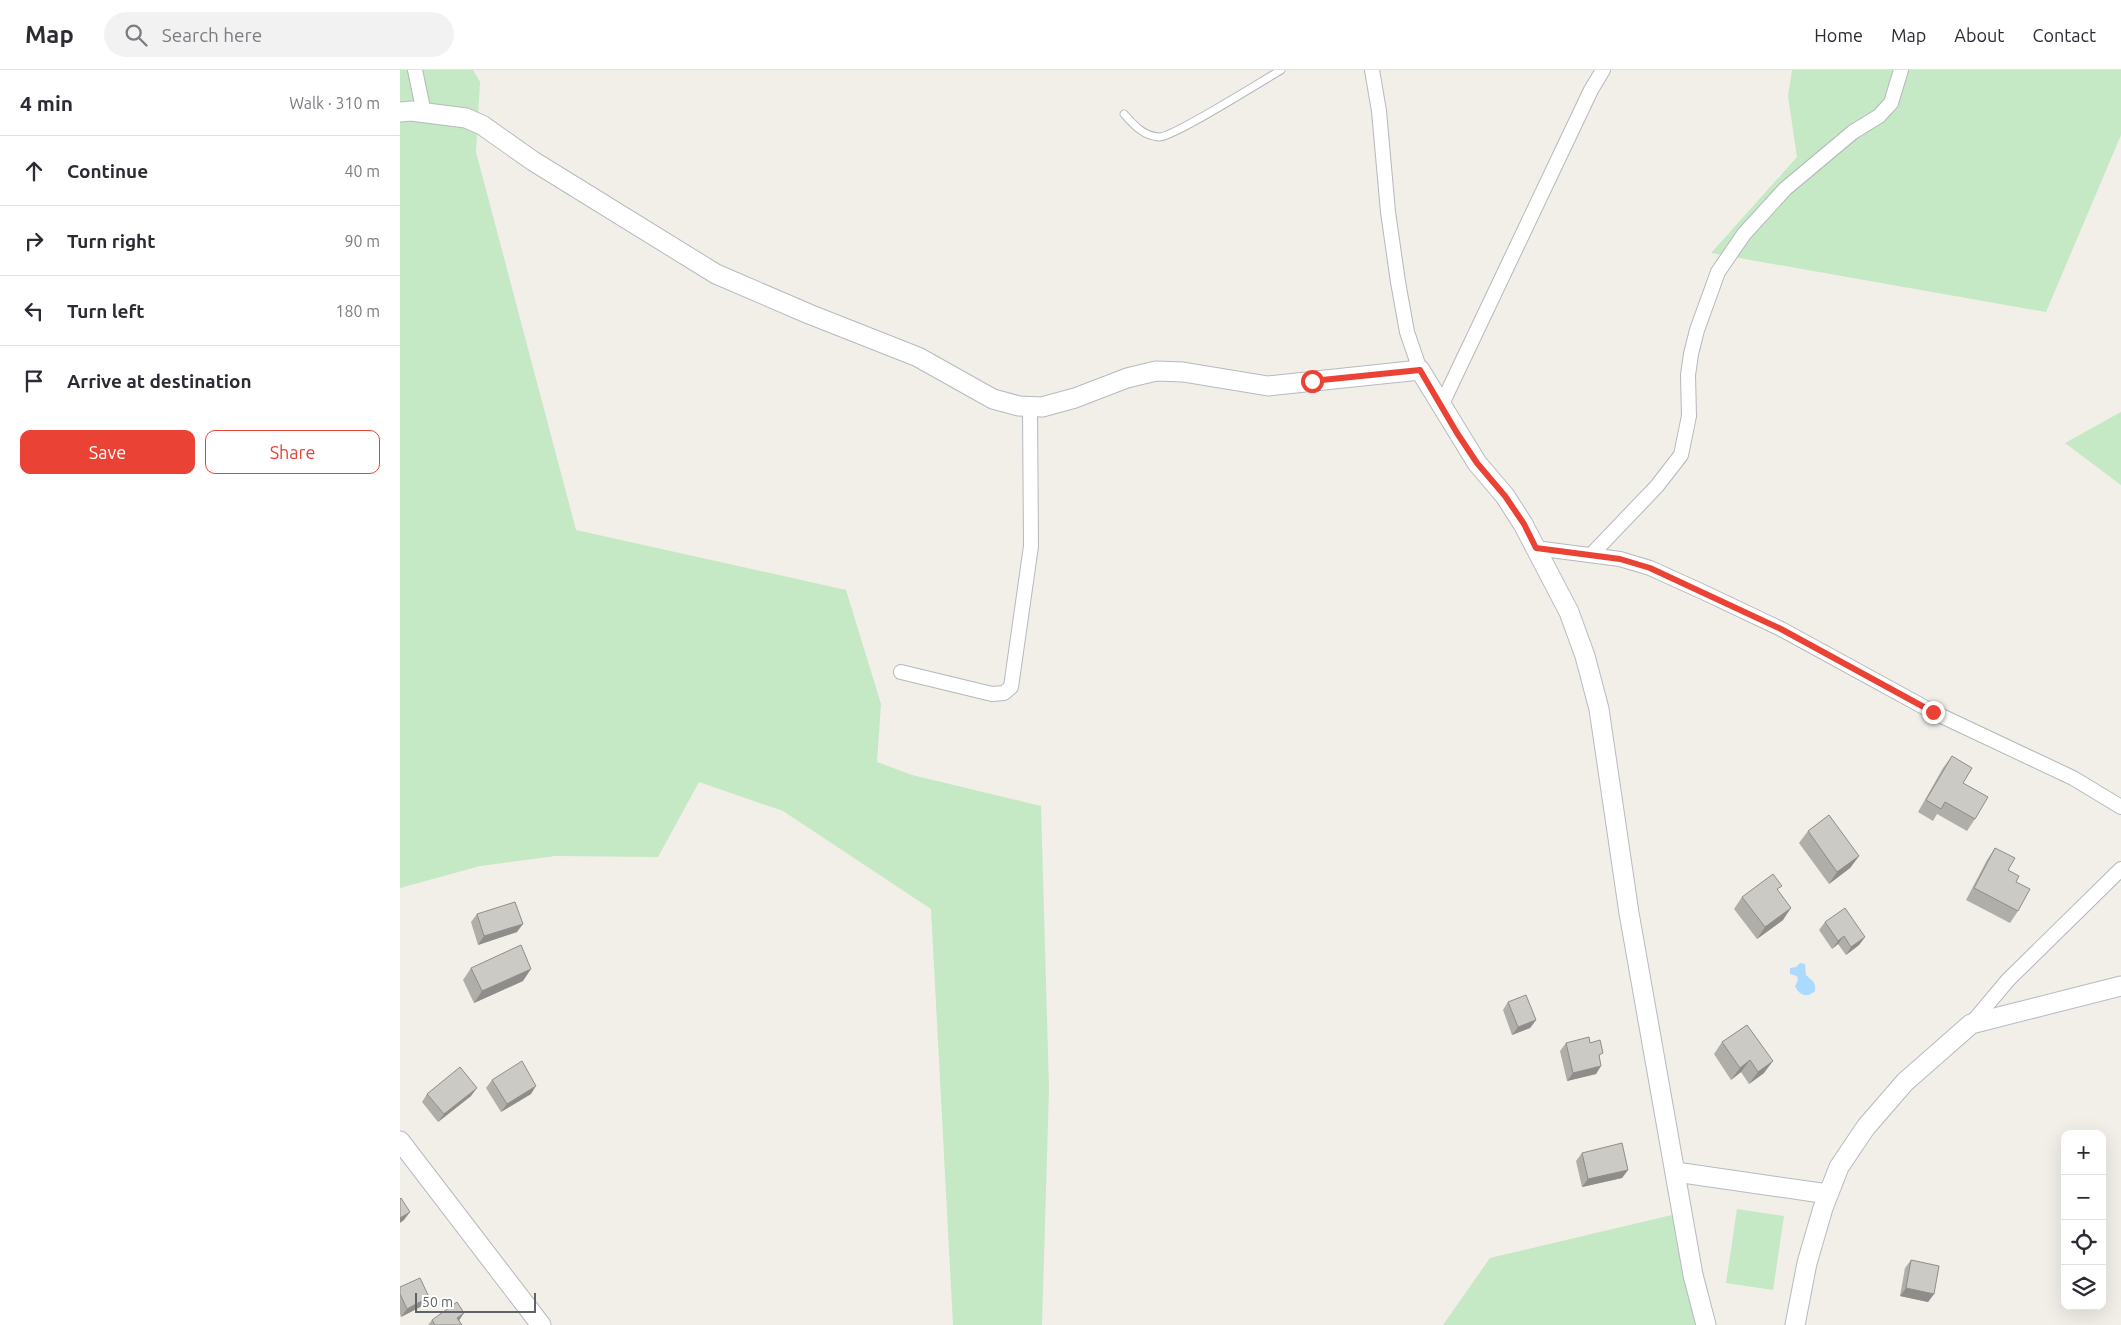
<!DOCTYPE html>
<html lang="en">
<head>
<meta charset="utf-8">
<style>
	body { margin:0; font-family:Ubuntu,sans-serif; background:#f2f2f3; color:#2b2b33 }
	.controls { position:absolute; right:15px; bottom:15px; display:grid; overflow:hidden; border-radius:10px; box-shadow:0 5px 20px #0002 }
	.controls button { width:45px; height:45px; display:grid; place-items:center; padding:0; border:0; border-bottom:1px solid #e1e1e2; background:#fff; color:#2b2b33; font:25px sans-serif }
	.scale { position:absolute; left:15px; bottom:12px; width:121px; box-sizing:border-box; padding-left:5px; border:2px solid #5f6368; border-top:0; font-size:14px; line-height:18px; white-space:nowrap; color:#5f6368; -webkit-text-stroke:4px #fff; paint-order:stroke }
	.stop { position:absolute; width:15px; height:15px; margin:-11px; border:4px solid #ea4335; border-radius:50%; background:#fff }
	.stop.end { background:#ea4335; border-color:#fff; box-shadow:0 1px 5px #0008 }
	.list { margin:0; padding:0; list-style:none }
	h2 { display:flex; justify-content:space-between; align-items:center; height:65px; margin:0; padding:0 20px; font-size:21px }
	h2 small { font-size:16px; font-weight:400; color:#7c7c81 }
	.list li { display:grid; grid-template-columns:32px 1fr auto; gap:15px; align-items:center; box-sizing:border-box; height:70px; padding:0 20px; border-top:1px solid #e1e1e2 }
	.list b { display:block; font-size:19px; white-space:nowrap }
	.list em { font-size:16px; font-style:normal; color:#7c7c81 }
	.actions { display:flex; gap:10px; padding:15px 20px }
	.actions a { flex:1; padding:11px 0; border:1px solid #ea4335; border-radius:10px; text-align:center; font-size:18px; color:#ea4335 }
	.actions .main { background:#ea4335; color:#fff }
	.icon { flex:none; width:28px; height:28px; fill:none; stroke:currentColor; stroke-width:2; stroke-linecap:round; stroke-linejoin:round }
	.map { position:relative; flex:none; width:1721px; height:1255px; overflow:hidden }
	header { display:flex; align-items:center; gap:30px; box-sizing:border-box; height:70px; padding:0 25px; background:#fff; border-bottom:1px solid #e1e1e2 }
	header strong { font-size:24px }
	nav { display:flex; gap:28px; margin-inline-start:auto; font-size:18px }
	.search { width:350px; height:45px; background:#f2f2f3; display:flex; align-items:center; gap:12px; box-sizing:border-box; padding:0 18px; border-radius:28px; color:#7c7c81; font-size:19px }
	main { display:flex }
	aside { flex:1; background:#fff }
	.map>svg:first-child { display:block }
</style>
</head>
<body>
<header>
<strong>Map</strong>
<div class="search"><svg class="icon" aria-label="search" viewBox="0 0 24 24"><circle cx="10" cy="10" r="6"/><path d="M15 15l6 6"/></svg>Search here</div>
<nav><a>Home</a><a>Map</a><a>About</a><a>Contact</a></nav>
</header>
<main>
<aside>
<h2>4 min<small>Walk · 310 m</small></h2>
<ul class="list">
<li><svg class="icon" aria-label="ahead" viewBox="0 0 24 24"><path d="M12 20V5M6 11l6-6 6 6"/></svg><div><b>Continue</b></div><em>40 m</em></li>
<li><svg class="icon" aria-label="right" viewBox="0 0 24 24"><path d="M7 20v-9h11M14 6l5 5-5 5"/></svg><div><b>Turn right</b></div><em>90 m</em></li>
<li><svg class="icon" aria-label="left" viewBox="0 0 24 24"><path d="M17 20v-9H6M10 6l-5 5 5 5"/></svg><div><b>Turn left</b></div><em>180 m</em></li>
<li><svg class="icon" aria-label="arrive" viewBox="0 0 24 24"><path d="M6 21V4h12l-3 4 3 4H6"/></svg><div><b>Arrive at destination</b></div></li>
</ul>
<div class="actions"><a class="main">Save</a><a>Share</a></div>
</aside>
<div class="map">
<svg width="1721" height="1255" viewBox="0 0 1721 1255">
	<rect width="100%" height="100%" fill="#f1efe8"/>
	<g fill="#c5e8c5">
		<polygon points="0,0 73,0 80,12 76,82 176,460 446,520 481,634 477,692 512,705 641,736 649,1019 642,1255 553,1255 531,839 383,741 299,712 258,787 155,786 80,796 0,818"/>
		<polygon points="1392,0 1721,0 1721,65 1646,242 1311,183 1397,87 1388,26"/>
		<polygon points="1721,342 1721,415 1665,373"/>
		<polygon points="1337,1139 1384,1146 1373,1220 1326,1213"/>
		<polygon points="1276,1144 1303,1255 1043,1255 1090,1188"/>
	</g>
	<path fill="#aadaff" d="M1400 893 1405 894 1406 905C1412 911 1416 911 1415 921 1408 928 1399 926 1395 916L1398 910 1397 906 1390 904V898L1396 897Z"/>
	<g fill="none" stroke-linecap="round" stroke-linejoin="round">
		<defs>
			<path id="lane" d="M724 44C734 55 743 66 759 67 772 68 862 11 881 0"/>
			<g id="street">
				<polyline points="15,0 24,43"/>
				<polyline points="972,0 979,41 988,142 998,212 1007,262 1020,300"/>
				<polyline points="1041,336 1191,20 1203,0"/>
				<polyline points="1135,478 1220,489 1250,498 1303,522 1381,559 1533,642 1673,708 1721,737"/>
				<polyline points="1192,484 1257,416 1281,385 1289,346 1288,305 1291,284 1297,260 1318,202 1344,164 1385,119 1453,62 1479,46 1491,33 1501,0"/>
				<polyline points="501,602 592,624 604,623 611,617 631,476 630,336"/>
				<polyline points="1571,954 1608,910 1721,799"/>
			</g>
			<g id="secondary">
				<polyline points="0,42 11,41 66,48 82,55 133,91 316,204 409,244 518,287 593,329 619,336 642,337 675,328 727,308 756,301 783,302 868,316 1020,300 1077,393 1105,426 1123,454 1169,542 1185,586 1199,639 1229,843 1293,1205 1306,1255"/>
				<polyline points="0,1071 141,1255"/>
				<polyline points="1276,1102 1428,1124"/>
				<polyline points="1395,1255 1407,1193 1423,1138 1439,1097 1466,1057 1505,1012 1571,954 1721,916"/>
			</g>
		</defs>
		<use href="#lane" stroke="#b5b8bc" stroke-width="9"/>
		<use href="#street" stroke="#b5b8bc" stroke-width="16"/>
		<use href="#secondary" stroke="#b6babf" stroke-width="21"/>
		<use href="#lane" stroke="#fff" stroke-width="7"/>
		<use href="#street" stroke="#fff" stroke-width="14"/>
		<use href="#secondary" stroke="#fff" stroke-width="19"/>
	</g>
	<g fill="#afaea9">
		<polygon points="1552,686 1563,713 1575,749 1567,761 1537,744 1533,751 1518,742 1543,698"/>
		<polygon points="1408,761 1459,786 1450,798 1429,814 1399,773"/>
		<polygon points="1595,778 1616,812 1618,841 1610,853 1566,830 1587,790"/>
		<polygon points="1378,821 1383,850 1357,869 1334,839 1342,827"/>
		<polygon points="77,844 117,862 78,875 71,852"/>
		<polygon points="1425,852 1465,867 1459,875 1446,885 1438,874 1432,879 1419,860"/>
		<polygon points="71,898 123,911 74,933 63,910"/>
		<polygon points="1108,932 1136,950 1130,958 1112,965 1103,940"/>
		<polygon points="1347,955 1364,1003 1349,1014 1341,1002 1331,1010 1314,984 1322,972"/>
		<polygon points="1166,973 1190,973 1200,988 1196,1004 1167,1011 1160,981"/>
		<polygon points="92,1010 131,1024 101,1042 86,1018"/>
		<polygon points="27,1024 71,1026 38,1052 22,1032"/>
		<polygon points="1182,1083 1228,1100 1222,1108 1182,1117 1176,1091"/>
		<polygon points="1511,1190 1534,1224 1528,1232 1500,1226 1505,1198"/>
		<polygon points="0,1217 24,1235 1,1247 0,1244"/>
		<polygon points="32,1250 59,1250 62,1255 28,1255"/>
	</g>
	<g fill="#8f8d8a">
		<polygon points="1459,786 1450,798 1429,814 1437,802"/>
		<polygon points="1391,838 1383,850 1357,869 1365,857"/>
		<polygon points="123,854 117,862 78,875 84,866"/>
		<polygon points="1444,866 1438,874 1432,879 1438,871"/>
		<polygon points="1465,867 1459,875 1446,885 1451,877"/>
		<polygon points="131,899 123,911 74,933 82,921"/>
		<polygon points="1136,950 1130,958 1112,965 1118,957"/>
		<polygon points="1350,990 1341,1002 1331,1010 1340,998"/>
		<polygon points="1373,991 1364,1003 1349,1014 1358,1002"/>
		<polygon points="1201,996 1196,1004 1167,1011 1173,1003"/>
		<polygon points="136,1016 131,1024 101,1042 107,1034"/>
		<polygon points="77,1018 71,1026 38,1052 44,1044"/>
		<polygon points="1228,1100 1222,1108 1182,1117 1188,1109"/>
		<polygon points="10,1142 4,1150 0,1153 0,1148"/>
		<polygon points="1506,1218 1534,1224 1528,1232 1500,1226"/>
		<polygon points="29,1227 24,1235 1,1247 7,1239"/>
		<polygon points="64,1243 56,1255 57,1248"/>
	</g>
	<g fill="#cccac5" stroke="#8f8d8a">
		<polygon points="1552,686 1572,698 1563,713 1588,727 1575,749 1545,732 1541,739 1526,730"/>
		<polygon points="1429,745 1459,786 1437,802 1408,761"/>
		<polygon points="1595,778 1615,788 1608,800 1619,806 1616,812 1630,819 1618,841 1574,818"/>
		<polygon points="1373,804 1382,816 1377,819 1391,838 1365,857 1342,827"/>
		<polygon points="115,832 123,854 84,866 77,844"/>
		<polygon points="1445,838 1465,867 1451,877 1444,866 1438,871 1425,852"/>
		<polygon points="121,875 131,899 82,921 71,898"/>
		<polygon points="1126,925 1136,950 1118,957 1108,932"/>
		<polygon points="1347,955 1373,991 1358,1002 1350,990 1340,998 1322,972"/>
		<polygon points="1189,967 1190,973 1200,970 1203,983 1199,985 1201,996 1173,1003 1166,973"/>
		<polygon points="122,991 136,1016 107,1034 92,1010"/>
		<polygon points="60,997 77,1018 44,1044 27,1024"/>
		<polygon points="1222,1073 1228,1100 1188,1109 1182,1083"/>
		<polygon points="1,1128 10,1142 0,1148 0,1129"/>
		<polygon points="1511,1190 1539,1196 1534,1224 1506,1218"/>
		<polygon points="20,1208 29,1227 7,1239 0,1224 0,1217"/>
		<polygon points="57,1232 64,1243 57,1248 62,1255 34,1255 35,1255 32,1250"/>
	</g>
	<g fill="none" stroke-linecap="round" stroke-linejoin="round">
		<polyline stroke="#ea4335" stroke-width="6" points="912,311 1020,300 1057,363 1077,393 1105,426 1124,454 1136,478 1220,489 1250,498 1381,559 1533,642"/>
	</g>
</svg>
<div class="controls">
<button>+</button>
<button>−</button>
<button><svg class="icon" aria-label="locate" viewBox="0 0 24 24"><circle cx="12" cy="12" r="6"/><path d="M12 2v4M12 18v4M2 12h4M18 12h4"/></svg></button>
<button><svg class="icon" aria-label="layers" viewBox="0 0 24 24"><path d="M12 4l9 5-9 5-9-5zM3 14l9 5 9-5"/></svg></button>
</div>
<div class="scale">50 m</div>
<div class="stop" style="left:912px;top:311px"></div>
<div class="stop end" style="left:1533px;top:642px"></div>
</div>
</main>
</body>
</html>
